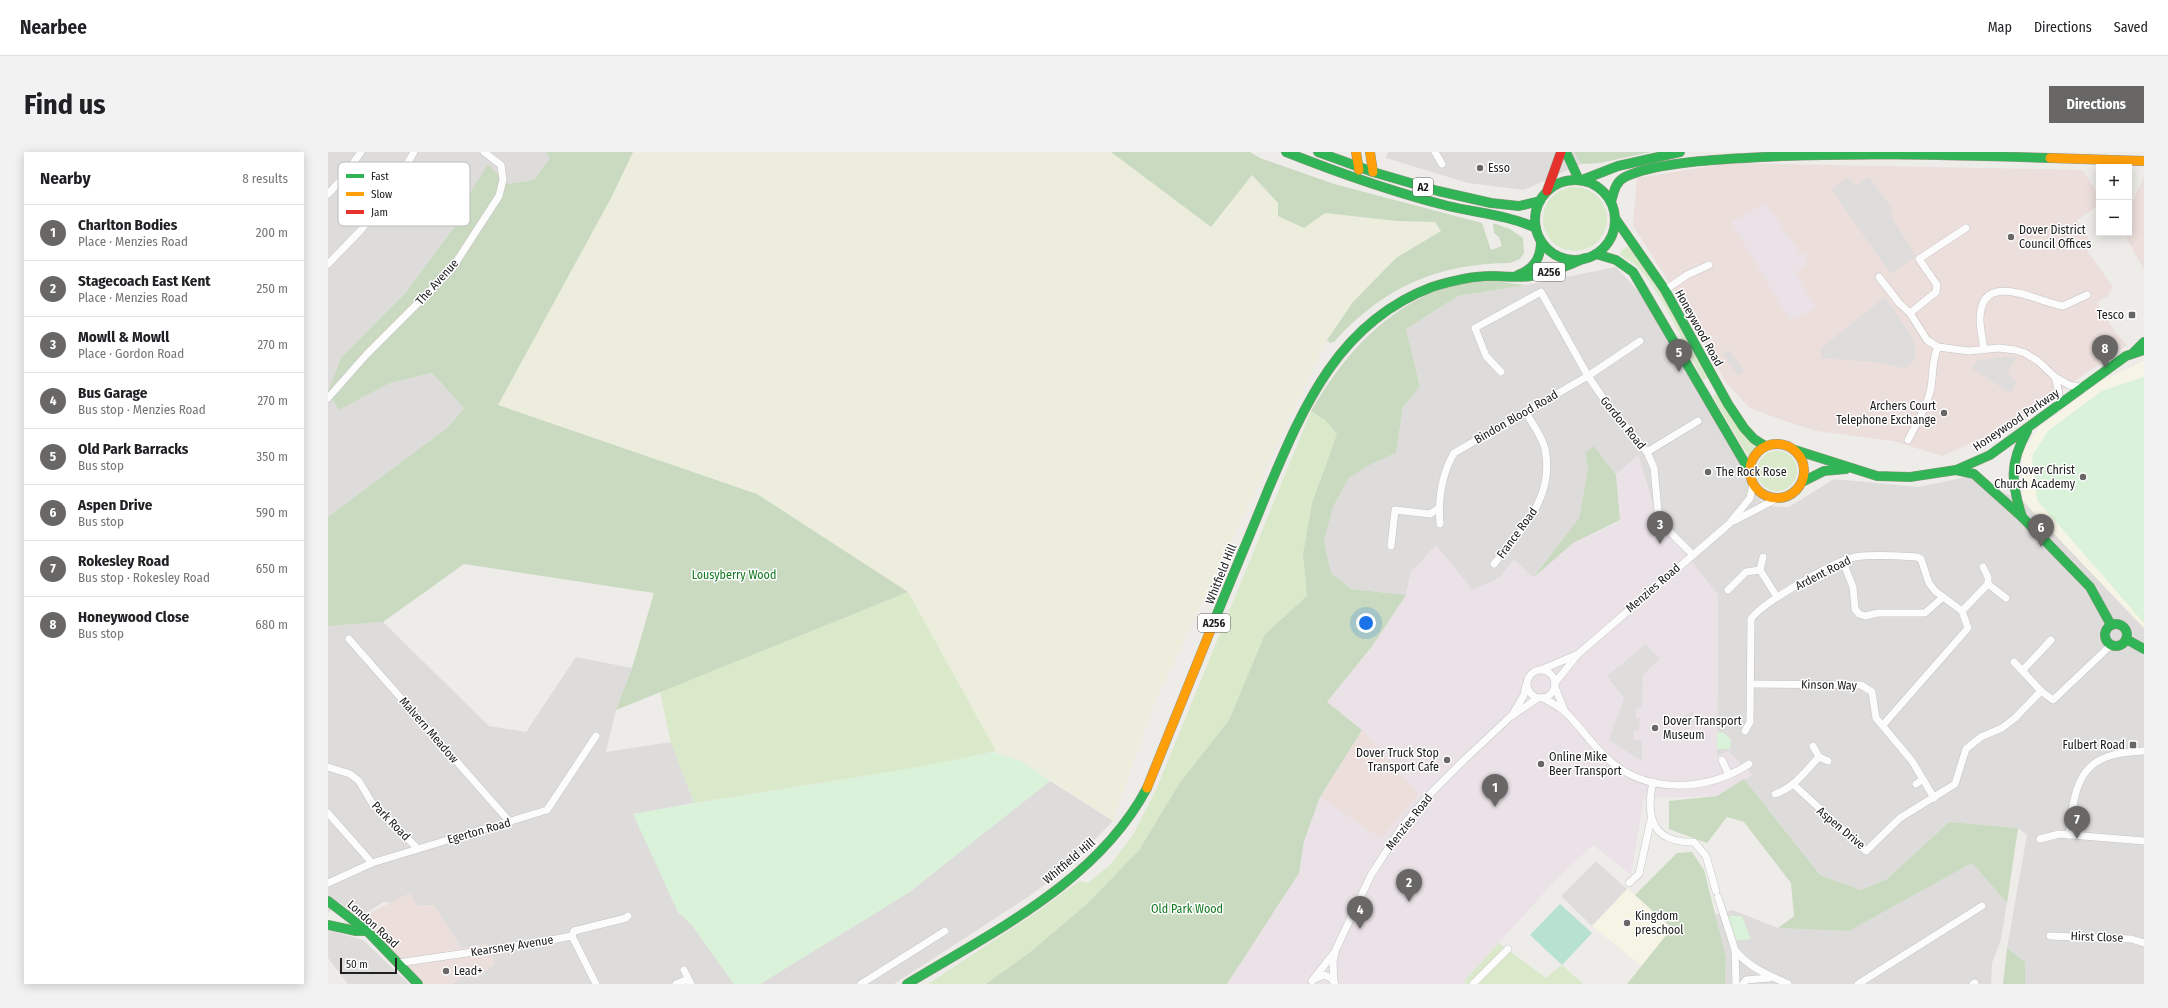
<!DOCTYPE html>
<html lang="en">
<head>
<meta charset="utf-8">
<style>
	body { margin:0; font-family:"Fira Sans Condensed",sans-serif; background:#f2f2f2; color:#202124 }
	.controls { position:absolute; right:12px; top:12px; display:grid; overflow:hidden; border-radius:0px; box-shadow:0 2px 10px #0003 }
	.controls button { width:36px; height:36px; display:grid; place-items:center; padding:0; border:0; border-bottom:1px solid #e0e0e0; background:#fff; color:#202124; font:20px sans-serif }
	.scale { position:absolute; left:12px; bottom:10px; width:57px; box-sizing:border-box; padding-left:4px; border:2px solid #202020; border-top:0; font-size:11px; line-height:14px; white-space:nowrap; color:#202020; -webkit-text-stroke:3px #fff; paint-order:stroke }
	.you { position:absolute; left:1038px; top:471px; width:14px; height:14px; margin:-10px; border:3px solid #fff; border-radius:50%; background:#1a73e8; box-shadow:0 0 0 6px #1a73e833 }
	.badge { display:grid; place-items:center; width:26px; height:26px; border-radius:50%; background:#686766; color:#fff; font-size:13px; font-weight:700 }
	.pin { position:absolute; translate:-50% -33px; filter:drop-shadow(0 1px 2px #0008) }
	.pin::after { content:''; position:absolute; top:21px; width:14px; height:12px; background:inherit; clip-path:polygon(0 0,100% 0,50% 100%) }
	.list { margin:0; padding:0; list-style:none }
	h2 { display:flex; justify-content:space-between; align-items:center; height:52px; margin:0; padding:0 16px; font-size:17px }
	h2 small { font-size:13px; font-weight:400; color:#757577 }
	.list li { display:grid; grid-template-columns:26px 1fr auto; gap:12px; align-items:center; box-sizing:border-box; height:56px; padding:0 16px; border-top:1px solid #e0e0e0 }
	.list b { display:block; font-size:15px; white-space:nowrap }
	.list p { margin:0; font-size:13px; white-space:nowrap; color:#757577 }
	.list em { font-size:13px; font-style:normal; color:#757577 }
	.map { position:relative; flex:none; width:1816px; height:832px; overflow:hidden; border-radius:0px }
	header { display:flex; align-items:center; gap:24px; box-sizing:border-box; height:56px; padding:0 20px; background:#fff; border-bottom:1px solid #e0e0e0 }
	header strong { font-size:19px }
	nav { display:flex; gap:22px; margin-inline-start:auto; font-size:14px }
	.intro { display:flex; align-items:center; justify-content:space-between; box-sizing:border-box; height:96px; padding:0 24px }
	h1 { margin:0; font-size:28px }
	.button { padding:10px 18px; border-radius:0px; background:#686766; color:#fff; font-size:14px; font-weight:700 }
	main { display:flex; gap:24px; padding:0 24px }
	aside { flex:1; background:#fff; border-radius:0px; box-shadow:0 2px 10px #0003 }
	.map>svg:first-child { display:block }
</style>
</head>
<body>
<header>
<strong>Nearbee</strong>
<nav><a>Map</a><a>Directions</a><a>Saved</a></nav>
</header>
<div class="intro"><h1>Find us</h1><a class="button">Directions</a></div>
<main>
<aside>
<h2>Nearby<small>8 results</small></h2>
<ul class="list">
<li><span class="badge">1</span><div><b>Charlton Bodies</b><p>Place · Menzies Road</p></div><em>200 m</em></li>
<li><span class="badge">2</span><div><b>Stagecoach East Kent</b><p>Place · Menzies Road</p></div><em>250 m</em></li>
<li><span class="badge">3</span><div><b>Mowll &amp; Mowll</b><p>Place · Gordon Road</p></div><em>270 m</em></li>
<li><span class="badge">4</span><div><b>Bus Garage</b><p>Bus stop · Menzies Road</p></div><em>270 m</em></li>
<li><span class="badge">5</span><div><b>Old Park Barracks</b><p>Bus stop</p></div><em>350 m</em></li>
<li><span class="badge">6</span><div><b>Aspen Drive</b><p>Bus stop</p></div><em>590 m</em></li>
<li><span class="badge">7</span><div><b>Rokesley Road</b><p>Bus stop · Rokesley Road</p></div><em>650 m</em></li>
<li><span class="badge">8</span><div><b>Honeywood Close</b><p>Bus stop</p></div><em>680 m</em></li>
</ul>
</aside>
<div class="map">
<svg width="1816" height="832" viewBox="0 0 1816 832">
	<rect width="100%" height="100%" fill="#eeece9"/>
	<g fill="#dddcda">
		<polygon points="0,0 218,0 222,6 206,28 180,32 160,12 138,59 79,139 13,206 11,258 62,231 104,221 136,256 119,276 0,365"/>
		<polygon points="1060,0 1246,0 1253,12 1196,38 1140,31 1058,6"/>
		<polygon points="1288,115 1312,141 1410,304 1424,339 1438,354 1461,355 1506,327 1590,335 1639,325 1695,349 1816,476 1816,832 1697,832 1697,810 1679,796 1699,683 1690,676 1621,670 1559,727 1533,738 1492,723 1416,627 1424,623 1389,604 1390,443 1329,366 1310,303 1288,323 1266,294 1257,301 1260,317 1251,366 1205,426 1186,408 1171,426 1145,439 1083,420 1078,443 1023,437 1003,421 996,389 1005,355 1021,326 1045,311 1068,301 1075,255 1092,233 1078,177 1130,144 1198,133"/>
		<polygon points="55,470 161,574 198,580 248,505 304,516 288,558 278,600 343,590 366,651 306,662 350,760 364,773 406,832 124,832 142,819 147,827 167,812 161,792 133,796 106,753 89,754 55,750 31,766 11,750 0,761 0,474"/>
		<polygon points="722,629 785,669 739,716 703,743 566,832 432,832 580,741"/>
		<polygon points="1644,711 1679,751 1673,787 1664,811 1663,832 1397,832 1398,806 1386,763 1404,758 1450,776 1521,779"/>
		<polygon points="0,778 35,788 81,832 20,832 0,806"/>
	</g>
	<g fill="#ebdedb">
		<polygon points="1402,11 1755,18 1771,44 1771,53 1749,68 1764,92 1758,97 1785,135 1780,144 1769,150 1785,177 1799,193 1680,275 1614,304 1565,289 1489,279 1457,269 1422,256 1399,232 1343,133 1305,74 1309,26"/>
		<polygon points="1816,25 1816,118 1796,81 1801,81 1801,57"/>
		<polygon points="1034,578 1091,642 1053,687 992,645"/>
		<polygon points="82,741 89,754 106,753 133,796 161,792 167,812 147,827 142,819 124,832 97,832 31,766"/>
	</g>
	<g fill="#ebe2e7">
		<polygon points="1438,51 1469,96 1470,101 1480,102 1478,114 1467,120 1488,156 1462,169 1403,70"/>
		<polygon points="1310,303 1329,366 1390,443 1389,604 1400,599 1425,623 1389,644 1316,646 1303,723 1265,693 1228,728 1136,829 1138,832 899,832 971,721 976,689 992,645 1053,687 1091,642 1034,578 999,550 1045,493 1078,443 1083,420 1108,393 1145,438 1171,426 1186,408 1205,425 1245,391 1292,369 1288,323"/>
	</g>
	<g fill="#f6f5e5">
		<polygon points="1816,209 1816,476 1695,349 1694,302 1711,275 1773,229"/>
		<polygon points="1268,709 1344,776 1314,814 1264,774 1233,744"/>
	</g>
	<polygon fill="#eceddd" points="305,0 783,0 883,75 924,23 950,51 997,61 1069,69 1107,70 1113,79 1068,106 1025,150 999,188 825,554 785,669 693,609 668,599 580,440 429,342 170,253 283,46"/>
	<g fill="#dae9ca">
		<circle cx="1247" cy="67" r="32"/>
		<path d="M1301 94 1342 155 1380 226 1375 228C1358 196 1334 141 1310 115 1305 110 1298 107 1292 103L1294 98Z"/>
		<polygon points="1389,241 1432,295 1422,307 1389,252 1385,244"/>
		<polygon points="983,259 997,268 1009,282 984,351 975,402 979,444 937,482 901,568 851,632 811,698 759,752 701,801 658,832 600,832 709,760 751,729 760,731 784,711 806,681 828,638"/>
		<circle cx="1449" cy="319" r="20"/>
		<polygon points="580,440 668,599 600,614 366,651 343,590 332,540"/>
		<polygon points="1171,791 1218,826 1234,813 1255,832 1138,832 1136,829"/>
	</g>
	<g fill="#c9dac0">
		<polygon points="218,0 305,0 283,46 170,253 429,342 580,440 288,558 304,516 326,441 136,412 55,470 0,474 0,365 119,276 136,256 104,221 62,231 11,258 0,240 13,206 79,139 138,59 134,54 160,12 180,32 206,28 222,6"/>
		<path d="M783 0H922L932 6 1006 32 1154 71 1163 98 1174 94 1171 85 1166 81 1165 71 1182 77 1195 86 1196 101 1192 107 1182 111C1110 111 1054 136 1006 190L1002 191 999 188 1025 150 1068 106 1113 79 1107 70 1069 69 997 61 976 76 950 64V51L924 23 883 75Z"/>
		<polygon points="1246,0 1323,0 1272,11 1253,12"/>
		<path d="M1166 129 1198 133 1130 144 1078 177 1092 234 1075 255 1068 301 1045 311 1021 326 1005 355 996 389 1003 421 1023 437 1078 443 1045 493 999 550 1034 578 992 645 976 689 971 721 899 832H658L701 801 759 752 811 698 851 632 901 568 937 482 979 444 975 402 984 351 1009 282 997 268 983 259C1016 203 1059 153 1123 134 1137 130 1152 130 1166 129Z"/>
		<polygon points="1266,294 1288,323 1292,368 1245,391 1205,426 1251,366 1260,317 1257,301"/>
		<polygon points="1416,627 1492,723 1533,738 1559,727 1621,670 1690,676 1679,751 1644,711 1521,779 1450,776 1466,764 1463,731 1416,670 1399,665 1379,691 1341,677 1341,649 1389,644"/>
		<polygon points="1364,700 1376,718 1398,806 1397,832 1299,832 1344,776 1307,743 1349,701"/>
		<polygon points="1679,796 1697,810 1697,832 1675,832"/>
	</g>
	<g fill="#d9f2d9">
		<polygon points="1816,225 1816,471 1709,348 1704,304 1720,279 1774,239"/>
		<polygon points="1389,580 1396,581 1403,587 1402,597 1389,597"/>
		<path d="M665 600 693 609 722 629 580 741 432 832H406L364 773 350 760 305 662C425 640 546 626 665 600Z"/>
		<polygon points="1400,764 1414,764 1423,787 1407,789"/>
	</g>
	<polygon fill="#b7e2d1" points="1232,752 1264,781 1234,813 1202,783"/>
	<g fill="#dedddc">
		<polygon points="1520,25 1527,34 1541,25 1566,60 1562,63 1588,104 1563,122 1503,37"/>
		<polygon points="1557,145 1584,185 1588,199 1586,209 1576,216 1545,210 1493,206 1493,196"/>
		<polygon points="1401,198 1416,219 1410,223 1394,201"/>
		<polygon points="1674,205 1688,205 1679,222 1689,229 1682,241 1644,216 1649,209"/>
		<polygon points="1379,271 1405,315 1415,338 1414,344 1405,355 1368,387 1361,386 1336,358 1332,341 1332,320 1327,303"/>
		<polygon points="1318,492 1331,507 1315,523 1314,555 1308,556 1308,567 1312,567 1311,578 1306,578 1305,588 1314,589 1314,609 1281,588 1296,546 1279,524"/>
		<polygon points="1365,559 1367,568 1364,572 1358,575 1352,574 1348,569"/>
		<polygon points="1268,709 1299,737 1264,774 1233,744"/>
	</g>
	<g fill="none" stroke-linecap="round" stroke-linejoin="round">
		<defs>
			<g id="street">
				<polyline points="1107,0 1114,12"/>
				<polyline points="0,42 13,28 33,0"/>
				<polyline points="0,112 34,77 71,26 86,0"/>
				<polyline points="1551,125 1571,151 1582,161 1599,188 1610,195 1641,199 1671,196 1687,198 1697,201 1710,209 1727,225 1741,233 1756,236"/>
				<polyline points="1337,138 1359,123 1381,113"/>
				<polyline points="1582,161 1608,140 1609,133 1591,107 1638,76"/>
				<path d="M1656 198C1655 188 1652 178 1652 167 1653 116 1709 150 1735 154L1759 143"/>
				<polyline points="1173,220 1158,204 1147,176 1213,140 1260,224 1277,249 1319,300 1326,316 1330,359 1342,380 1364,402"/>
				<polyline points="1727,225 1731,241 1729,256"/>
				<polyline points="0,246 38,203 123,118 171,44 175,28 173,13 156,0"/>
				<path d="M1580 288C1588 273 1598 256 1602 240 1606 224 1603 209 1610 195"/>
				<polyline points="1319,300 1370,269"/>
				<polyline points="1406,369 1450,346"/>
				<path d="M1112 372C1110 348 1114 322 1126 301L1260 224 1312 189"/>
				<polyline points="1063,394 1067,358 1102,362 1111,356"/>
				<polyline points="1515,410 1525,435 1527,457 1531,462 1537,464 1550,461 1597,461 1615,445"/>
				<path d="M1166 412C1194 376 1227 346 1217 297 1214 284 1203 270 1197 259"/>
				<polyline points="1655,415 1660,425 1660,432 1678,446"/>
				<polyline points="1432,418 1435,405"/>
				<polyline points="1400,438 1418,420 1432,418 1449,445"/>
				<polyline points="1634,459 1660,432"/>
				<polyline points="21,487 181,669"/>
				<polyline points="1686,510 1713,539"/>
				<polyline points="1215,517 1248,503"/>
				<circle cx="1213" cy="532" r="14"/>
				<polyline points="1695,518 1723,488"/>
				<polyline points="1227,531 1250,502 1401,372 1422,346 1425,332"/>
				<polyline points="1423,532 1533,533 1544,540 1548,566 1584,609 1606,646"/>
				<polyline points="1227,535 1237,560"/>
				<path d="M1215 546C1222 550 1229 553 1236 559 1252 573 1264 594 1281 608 1320 643 1380 639 1421 612"/>
				<polyline points="1186,560 1196,543 1198,533"/>
				<path d="M1417 579 1422 570 1423 467C1434 451 1508 408 1527 405 1547 402 1569 404 1589 405L1593 407 1601 431 1607 439 1634 459 1640 476 1555 573"/>
				<polyline points="1485,594 1491,605 1500,609"/>
				<polyline points="1394,608 1401,623"/>
				<polyline points="0,615 22,622 31,629 44,651 89,696"/>
				<path d="M1325 630C1317 666 1325 691 1366 690L1378 704 1388 739"/>
				<polyline points="1465,632 1538,699 1572,666 1627,632 1638,597 1653,585 1674,576 1687,566 1713,539 1725,548 1783,493"/>
				<polyline points="1588,632 1595,627"/>
				<path d="M1447 642C1466 636 1478 618 1491 605"/>
				<polyline points="0,661 44,711"/>
				<path d="M1741 683C1747 627 1753 601 1816 599"/>
				<polyline points="1712,687 1731,682 1816,689"/>
				<polyline points="0,731 44,711 219,658 268,584"/>
				<polyline points="1301,731 1311,722 1323,667"/>
				<polyline points="1390,745 1407,798 1408,832"/>
				<polyline points="244,784 246,779 298,766 300,764"/>
				<polyline points="1722,784 1803,787 1816,791"/>
				<path d="M1407 798C1421 816 1441 823 1460 832"/>
				<polyline points="70,811 207,791 244,784 268,832"/>
				<polyline points="356,818 363,832"/>
				<polyline points="986,827 997,823 1004,827 1007,832"/>
				<polyline points="984,829 1006,801"/>
				<polyline points="1006,830 1005,810 1008,797 1043,723 1076,672 1104,640 1136,608 1182,565 1210,546"/>
				<polyline points="348,832 360,827"/>
				<polyline points="533,832 617,779"/>
				<polyline points="1145,832 1180,797"/>
				<polyline points="1415,832 1418,828 1441,826"/>
				<polyline points="1530,832 1654,754"/>
				<polyline points="1645,832 1647,831"/>
			</g>
			<g id="fast">
				<path d="M958 0C1011 21 1065 40 1120 54 1150 61 1180 63 1208 76"/>
				<polyline points="990,0 1045,20 1110,39 1163,51 1191,54 1212,49"/>
				<polyline points="1238,0 1251,28"/>
				<polyline points="1254,28 1290,14 1352,0"/>
				<circle cx="1247" cy="68" r="40"/>
				<path d="M1283 50C1286 40 1287 30 1297 25 1325 11 1385 8 1417 6 1518 0 1620 3 1722 6"/>
				<polyline points="1287,66 1337,138 1400,252 1416,276 1426,287 1437,294"/>
				<polyline points="1268,102 1288,108 1305,120 1421,318"/>
				<path d="M1190 123C1206 117 1213 106 1213 89"/>
				<polyline points="1806,200 1816,190"/>
				<polyline points="1467,298 1549,324 1582,325 1628,318 1662,303 1798,204 1816,198"/>
				<polyline points="1628,318 1646,322 1694,365 1762,435 1783,473"/>
				<polyline points="1474,330 1496,319 1518,317"/>
				<path d="M1694 365C1683 330 1681 312 1699 279"/>
				<circle cx="1788" cy="483" r="11"/>
				<path d="M885 472C903 427 922 383 940 338 976 253 1011 170 1104 135 1123 129 1143 124 1163 124 1176 124 1189 126 1203 124 1222 121 1240 114 1257 106"/>
				<polyline points="1798,487 1816,497"/>
				<polyline points="0,749 39,779 90,832"/>
				<polyline points="0,773 28,779 39,779"/>
				<path d="M579 832C666 779 769 730 819 636"/>
			</g>
			<g id="slow">
				<polyline points="1028,0 1031,18"/>
				<polyline points="1042,0 1045,20"/>
				<polyline points="1722,6 1816,9"/>
				<circle cx="1449" cy="319" r="27"/>
				<polyline points="819,636 885,472"/>
			</g>
			<polyline id="jam" points="1219,39 1233,0"/>
		</defs>
		<use href="#street" stroke="#c5c4c3" stroke-width="8"/>
		<use href="#fast" stroke="#949682" stroke-width="10"/>
		<use href="#slow" stroke="#949682" stroke-width="10"/>
		<use href="#jam" stroke="#949682" stroke-width="10"/>
		<use href="#street" stroke="#fcfcfc" stroke-width="7"/>
		<use href="#fast" stroke="#30b455" stroke-width="9"/>
		<use href="#slow" stroke="#ff9f0a" stroke-width="9"/>
		<use href="#jam" stroke="#e5322d" stroke-width="9"/>
	</g>
	<g fill="#686766" stroke="#fff" stroke-width="1.5">
		<circle cx="1152" cy="16" r="4"/>
		<circle cx="1683" cy="85" r="4"/>
		<rect x="1800" y="159" width="8" height="8" rx="2"/>
		<circle cx="1616" cy="261" r="4"/>
		<circle cx="1380" cy="320" r="4"/>
		<circle cx="1755" cy="325" r="4"/>
		<circle cx="1327" cy="576" r="4"/>
		<rect x="1801" y="589" width="8" height="8" rx="2"/>
		<circle cx="1119" cy="608" r="4"/>
		<circle cx="1213" cy="612" r="4"/>
		<circle cx="1299" cy="771" r="4"/>
		<circle cx="118" cy="819" r="4"/>
	</g>
	<g text-anchor="middle" dominant-baseline="central" stroke-width="3" stroke-linejoin="round" paint-order="stroke">
		<g fill="#fff" stroke="#636363" stroke-width="1">
			<rect x="1085" y="26" width="20" height="18" rx="3"/>
			<rect x="1205" y="111" width="32" height="18" rx="3"/>
			<rect x="870" y="462" width="32" height="18" rx="3"/>
		</g>
		<g font-size="11" font-weight="bold" fill="#202020">
			<text x="1095" y="35">A2</text>
			<text x="1221" y="120">A256</text>
			<text x="886" y="471">A256</text>
		</g>
		<g font-size="12" fill="#202020" stroke="#fff" text-anchor="start">
			<text x="1160" y="16">Esso</text>
			<text x="1691" y="78">Dover District<tspan x="1691" dy="14">Council Offices</tspan></text>
			<text x="1796" y="163" text-anchor="end">Tesco</text>
			<text x="1608" y="254" text-anchor="end">Archers Court<tspan x="1608" dy="14">Telephone Exchange</tspan></text>
			<text x="1747" y="318" text-anchor="end">Dover Christ<tspan x="1747" dy="14">Church Academy</tspan></text>
			<text x="1388" y="320">The Rock Rose</text>
			<text x="1335" y="569">Dover Transport<tspan x="1335" dy="14">Museum</tspan></text>
			<text x="1797" y="593" text-anchor="end">Fulbert Road</text>
			<text x="1111" y="601" text-anchor="end">Dover Truck Stop<tspan x="1111" dy="14">Transport Cafe</tspan></text>
			<text x="1221" y="605">Online Mike<tspan x="1221" dy="14">Beer Transport</tspan></text>
			<text x="1307" y="764">Kingdom<tspan x="1307" dy="14">preschool</tspan></text>
			<text x="126" y="819">Lead+</text>
		</g>
		<g font-size="12" fill="#202020" stroke="#fff">
			<text transform="translate(109 130) rotate(-48)">The Avenue</text>
			<text transform="translate(1371 176) rotate(61)">Honeywood Road</text>
			<text transform="translate(1188 265) rotate(-30)">Bindon Blood Road</text>
			<text transform="translate(1688 268) rotate(-34)">Honeywood Parkway</text>
			<text transform="translate(1295 271) rotate(51)">Gordon Road</text>
			<text transform="translate(1189 381) rotate(-54)">France Road</text>
			<text transform="translate(1495 421) rotate(-27)">Ardent Road</text>
			<text transform="translate(893 422) rotate(-68)">Whitfield Hill</text>
			<text transform="translate(1325 436) rotate(-41)">Menzies Road</text>
			<text transform="translate(1501 533) rotate(1)">Kinson Way</text>
			<text transform="translate(101 578) rotate(49)">Malvern Meadow</text>
			<text transform="translate(63 669) rotate(46)">Park Road</text>
			<text transform="translate(1081 670) rotate(-52)">Menzies Road</text>
			<text transform="translate(1513 676) rotate(40)">Aspen Drive</text>
			<text transform="translate(151 679) rotate(-16)">Egerton Road</text>
			<text transform="translate(741 709) rotate(-40)">Whitfield Hill</text>
			<text transform="translate(45 772) rotate(42)">London Road</text>
			<text transform="translate(1769 785) rotate(2)">Hirst Close</text>
			<text transform="translate(184 794) rotate(-9)">Kearsney Avenue</text>
		</g>
		<g font-size="12" fill="#13781f" stroke="#fff">
			<text x="406" y="423">Lousyberry Wood</text>
			<text x="859" y="757">Old Park Wood</text>
		</g>
	</g>
	<rect x="10" y="10" width="132" height="64" rx="6" fill="#fff" stroke="#bcbcbc" stroke-width="1"/>
	<rect x="18" y="22" width="18" height="4" fill="#30b455"/>
	<rect x="18" y="40" width="18" height="4" fill="#ff9f0a"/>
	<rect x="18" y="58" width="18" height="4" fill="#e5322d"/>
	<g font-size="11" fill="#202020">
		<text x="43" y="28">Fast</text>
		<text x="43" y="46">Slow</text>
		<text x="43" y="64">Jam</text>
	</g>
</svg>
<div class="controls">
<button>+</button>
<button>−</button>
</div>
<div class="scale">50 m</div>
<div class="you"></div>
<div class="pin badge" style="left:1167px;top:655px">1</div>
<div class="pin badge" style="left:1081px;top:750px">2</div>
<div class="pin badge" style="left:1332px;top:392px">3</div>
<div class="pin badge" style="left:1032px;top:777px">4</div>
<div class="pin badge" style="left:1351px;top:220px">5</div>
<div class="pin badge" style="left:1713px;top:395px">6</div>
<div class="pin badge" style="left:1749px;top:687px">7</div>
<div class="pin badge" style="left:1777px;top:216px">8</div>
</div>
</main>
</body>
</html>
